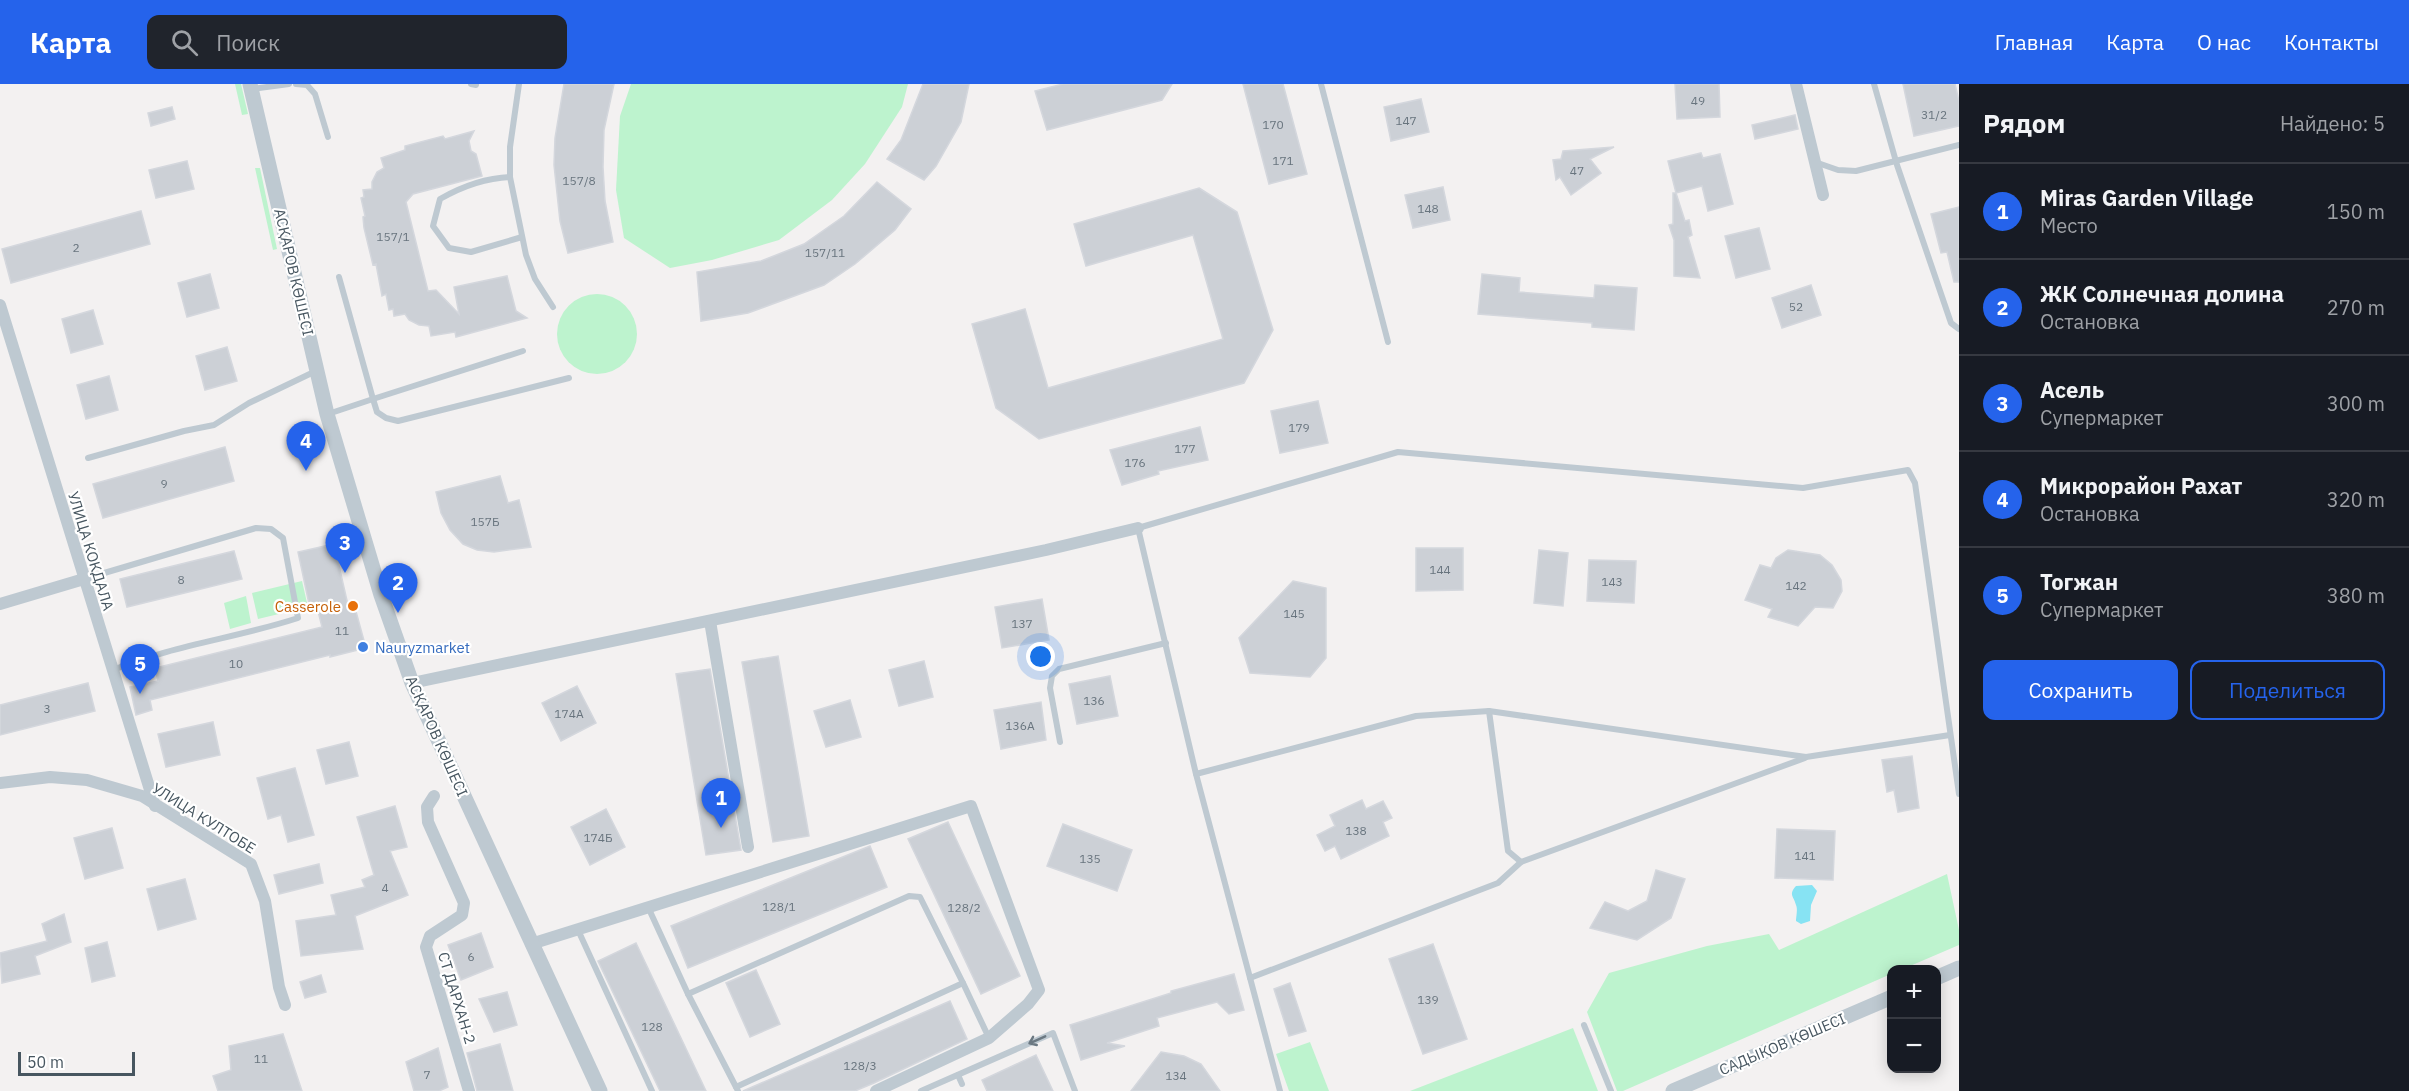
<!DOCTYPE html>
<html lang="ru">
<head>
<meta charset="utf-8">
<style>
	body { margin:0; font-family:"IBM Plex Sans",sans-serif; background:#20242c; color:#f1f3f6 }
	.controls { position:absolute; right:18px; bottom:18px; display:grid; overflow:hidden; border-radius:12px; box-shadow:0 3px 15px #0003 }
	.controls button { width:54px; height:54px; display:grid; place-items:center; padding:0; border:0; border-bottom:2px solid #363941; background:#171b24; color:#f1f3f6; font:30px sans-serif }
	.scale { position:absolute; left:18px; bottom:15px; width:117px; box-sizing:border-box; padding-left:6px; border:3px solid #475660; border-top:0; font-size:16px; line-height:21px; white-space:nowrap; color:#475660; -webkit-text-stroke:4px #fff; paint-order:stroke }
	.you { position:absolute; left:1041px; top:573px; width:21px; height:21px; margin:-15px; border:4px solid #fff; border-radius:50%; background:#1a73e8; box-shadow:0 0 0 9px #1a73e833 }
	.badge { display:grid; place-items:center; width:39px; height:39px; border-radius:50%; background:#2563eb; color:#fff; font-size:20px; font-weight:700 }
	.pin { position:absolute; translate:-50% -50px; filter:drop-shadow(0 2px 3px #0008) }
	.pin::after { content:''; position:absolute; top:32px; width:21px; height:18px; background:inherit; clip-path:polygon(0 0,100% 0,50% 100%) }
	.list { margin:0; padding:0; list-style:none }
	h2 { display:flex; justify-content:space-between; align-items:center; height:78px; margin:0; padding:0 24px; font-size:26px }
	h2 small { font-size:20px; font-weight:400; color:#9ea1a6 }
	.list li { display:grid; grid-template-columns:39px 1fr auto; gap:18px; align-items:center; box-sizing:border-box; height:96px; padding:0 24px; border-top:2px solid #363941 }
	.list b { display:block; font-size:22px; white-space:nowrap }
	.list p { margin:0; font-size:20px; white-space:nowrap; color:#9ea1a6 }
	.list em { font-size:20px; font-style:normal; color:#9ea1a6 }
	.actions { display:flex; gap:12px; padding:18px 24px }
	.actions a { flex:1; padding:14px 0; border:2px solid #2563eb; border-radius:12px; text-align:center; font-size:21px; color:#2563eb }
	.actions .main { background:#2563eb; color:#fff }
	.icon { flex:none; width:33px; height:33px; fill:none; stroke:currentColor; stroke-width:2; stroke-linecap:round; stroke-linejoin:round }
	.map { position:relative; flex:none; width:1959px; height:1007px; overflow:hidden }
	header { display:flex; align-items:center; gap:36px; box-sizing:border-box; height:84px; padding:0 30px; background:#2563eb; color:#fff }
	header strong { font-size:28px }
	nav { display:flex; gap:33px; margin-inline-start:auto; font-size:21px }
	.search { width:420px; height:54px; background:#20242c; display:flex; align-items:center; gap:15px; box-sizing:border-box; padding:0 21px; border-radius:12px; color:#9ea1a6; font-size:22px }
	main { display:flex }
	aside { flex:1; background:#171b24 }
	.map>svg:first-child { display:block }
</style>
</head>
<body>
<header>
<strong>Карта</strong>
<div class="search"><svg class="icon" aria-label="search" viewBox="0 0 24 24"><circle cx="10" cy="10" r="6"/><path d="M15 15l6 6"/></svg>Поиск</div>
<nav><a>Главная</a><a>Карта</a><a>О нас</a><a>Контакты</a></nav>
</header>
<main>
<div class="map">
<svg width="1959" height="1007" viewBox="0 0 1959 1007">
	<rect width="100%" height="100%" fill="#f3f1f1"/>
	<g fill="#bdf3ce">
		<polygon points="235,0 241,0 248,30 242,31"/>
		<polygon points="631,0 908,0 902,23 865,80 832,116 779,156 712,176 670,184 624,154 616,106 620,32"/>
		<polygon points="255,84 260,84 277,165 273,166"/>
		<circle cx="597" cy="250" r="40"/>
		<polygon points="302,497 308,523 258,535 252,509"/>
		<polygon points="246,512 251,539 230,545 224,519"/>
		<polygon points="1947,790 1959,846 1959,861 1903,885 1892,886 1891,890 1623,1007 1617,1007 1587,928 1609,889 1707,862 1769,850 1779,866"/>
		<polygon points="1573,944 1598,1007 1410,1007"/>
		<polygon points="1310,958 1329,1007 1289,1007 1276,970"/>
	</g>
	<path fill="#87e3f3" d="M1812 801 1817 807 1811 821 1810 837 1801 840 1796 837C1796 833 1798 825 1796 821 1794 812 1788 811 1796 802Z"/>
	<g fill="#ccd0d6" stroke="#d4d7dd" stroke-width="1.5">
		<polygon points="564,0 614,0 604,46 603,83 605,117 613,158 568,169 560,137 554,81 555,54"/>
		<polygon points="923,0 969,0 961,38 936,82 924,96 887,75 901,56"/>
		<polygon points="1063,0 1172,0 1162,16 1047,46 1035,7"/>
		<polygon points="1243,0 1283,0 1307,90 1269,100"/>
		<polygon points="1675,0 1719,0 1720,33 1677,35"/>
		<polygon points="1903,0 1955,0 1959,17 1959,42 1914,52"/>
		<polygon points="1421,15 1429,48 1391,57 1384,23"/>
		<polygon points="172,23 175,35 151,42 148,29"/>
		<polygon points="1795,31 1798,45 1755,55 1752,41"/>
		<polygon points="474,47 469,57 471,67 476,70 482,92 413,110 406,118 428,207 436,206 459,230 454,203 507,192 516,227 527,234 456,253 455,248 431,252 429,242 419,241 409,236 405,230 394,232 393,225 389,226 386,210 382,212 376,180 373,181 364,144 363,133 365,132 361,114 364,113 363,106 372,105 372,98 377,88 384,84 381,74 405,66 405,62 443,52 445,55"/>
		<polygon points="1614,63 1590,75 1601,89 1571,111 1560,93 1556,96 1553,76 1561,75 1563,67"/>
		<polygon points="1701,69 1703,74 1720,70 1733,120 1708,127 1702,102 1676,109 1685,137 1689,136 1692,151 1688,153 1700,194 1674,192 1674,156 1669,141 1673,140 1673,109 1676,109 1668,77"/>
		<polygon points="187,77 194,105 156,114 149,86"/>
		<polygon points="877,98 911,125 895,146 855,180 824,201 748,229 701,237 697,188 761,177 804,160 844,132"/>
		<polygon points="1443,103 1450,136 1413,144 1405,111"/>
		<polygon points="1199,104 1237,128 1273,246 1244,299 1039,355 996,324 972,240 1025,225 1048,304 1223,255 1193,151 1086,182 1074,140"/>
		<polygon points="1959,123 1959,198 1954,198 1947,168 1941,169 1931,130"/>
		<polygon points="141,127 150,160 11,199 2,165"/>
		<polygon points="1759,144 1770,185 1736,194 1725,152"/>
		<polygon points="210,190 219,224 187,233 178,199"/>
		<polygon points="1482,190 1520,194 1519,208 1594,214 1595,201 1637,204 1634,246 1592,243 1592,239 1478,230"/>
		<polygon points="1811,201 1821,231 1782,244 1772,214"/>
		<polygon points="93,226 103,260 71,269 62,235"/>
		<polygon points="227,263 237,297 205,306 196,272"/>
		<polygon points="109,292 118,326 86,335 77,301"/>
		<polygon points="1318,317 1328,359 1280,369 1271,327"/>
		<polygon points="1200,343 1208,376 1158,387 1159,390 1122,401 1110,366"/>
		<polygon points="225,363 234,397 103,434 93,400"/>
		<polygon points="500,392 508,419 519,416 531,463 494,468 477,466 463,460 450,446 441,429 436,408"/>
		<polygon points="334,460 348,521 354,520 366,564 330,573 330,571 150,616 152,626 136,631 130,603 158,597 155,584 322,543 316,519 309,520 298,468"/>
		<polygon points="1416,464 1463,464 1463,506 1416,507"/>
		<polygon points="1539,466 1568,469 1563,522 1534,519"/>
		<polygon points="1788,466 1820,471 1832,481 1841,496 1842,507 1833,524 1815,523 1798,542 1768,533 1772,525 1745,516 1760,481 1771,484 1776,474"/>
		<polygon points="234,467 242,495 127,523 120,495"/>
		<polygon points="1589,476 1636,477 1634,519 1587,517"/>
		<polygon points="1293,497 1326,504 1326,574 1310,593 1250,589 1239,554"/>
		<polygon points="1042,515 1049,556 1002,564 995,523"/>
		<polygon points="778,572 809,752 773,758 742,578"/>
		<polygon points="924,577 933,613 899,622 889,586"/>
		<polygon points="710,585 741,766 706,771 676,590"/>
		<polygon points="1110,592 1118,632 1077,640 1069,600"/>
		<polygon points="88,599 95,627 0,651 0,621"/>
		<polygon points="577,602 596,639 561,657 542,619"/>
		<polygon points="850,616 861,653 826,663 814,627"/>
		<polygon points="1041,618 1046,656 1001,665 994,626"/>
		<polygon points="213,638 220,671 166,683 158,650"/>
		<polygon points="349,658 358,692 326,700 317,666"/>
		<polygon points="1912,672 1919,724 1898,728 1894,706 1887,708 1882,676"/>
		<polygon points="295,684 314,751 288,758 281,731 268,735 257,694"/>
		<polygon points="1362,716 1366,725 1383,717 1392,734 1383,738 1389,752 1341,775 1335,762 1325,767 1317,751 1335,742 1330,731"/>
		<polygon points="395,722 407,763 390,767 408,811 355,832 363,865 301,872 296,837 336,831 331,811 365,803 362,796 374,791 357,733"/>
		<polygon points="606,725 625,763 590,781 571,743"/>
		<polygon points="948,738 1020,892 981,910 908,755"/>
		<polygon points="1063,740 1132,766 1117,807 1047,782"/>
		<polygon points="112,744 123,784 85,795 74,754"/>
		<polygon points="1777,745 1835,747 1833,796 1775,794"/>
		<polygon points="870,762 887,803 688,884 671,842"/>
		<polygon points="319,780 323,799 279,810 274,791"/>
		<polygon points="1656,786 1685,795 1671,834 1637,856 1590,844 1605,818 1628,827 1647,817"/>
		<polygon points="185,795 196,835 158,846 147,805"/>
		<polygon points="64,830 71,858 35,872 40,890 2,899 0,869 47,857 42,840"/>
		<polygon points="481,849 493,883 461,896 448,861"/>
		<polygon points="107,858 115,892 92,898 85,864"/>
		<polygon points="636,859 706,1007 660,1007 598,877"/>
		<polygon points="1433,860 1467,955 1423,970 1389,875"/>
		<polygon points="756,886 780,940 750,953 726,899"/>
		<polygon points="1234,890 1244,926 1229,930 1217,918 1157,934 1159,942 1107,959 1125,962 1081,976 1070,941 1171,909 1171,907"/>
		<polygon points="321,891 326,908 305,914 300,898"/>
		<polygon points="1290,899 1306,947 1289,952 1274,905"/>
		<polygon points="507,908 517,941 494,948 479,915"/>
		<polygon points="950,917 967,955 874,999 855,1007 743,1007"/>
		<polygon points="283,950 302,1007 218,1007 213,992 231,986 229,962"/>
		<polygon points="500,960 513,1007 477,1007 467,969"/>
		<polygon points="438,964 448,1003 439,1007 414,1007 406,978"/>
		<polygon points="1161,968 1184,972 1201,980 1220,1007 1131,1007"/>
		<polygon points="1036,971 1053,1007 987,1007 982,996"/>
	</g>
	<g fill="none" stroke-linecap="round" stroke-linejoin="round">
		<g stroke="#bec9d1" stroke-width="6">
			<polyline points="296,0 307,1 315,10 328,53"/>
			<polyline points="471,0 476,1"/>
			<polyline points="519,0 510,63 510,93 526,171 535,195 553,223"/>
			<polyline points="1321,0 1388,258"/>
			<polyline points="1874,0 1897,81 1951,239 1959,245"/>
			<polyline points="252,5 289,0"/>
			<polyline points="1815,78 1838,86 1856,87 1959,61"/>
			<path d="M510 93C486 94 461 103 440 115L433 142 449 164 471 168 522 153"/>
			<polyline points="339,193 373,315 523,267"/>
			<polyline points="328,330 373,315 377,328 386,334 398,337 569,294"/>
			<polyline points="88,374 184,347 214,341 249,319 316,287"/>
			<path d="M84 495 256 444 271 445 283 454 298 534C237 554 173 561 113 586"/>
			<polyline points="1489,627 1508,767 1521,778 1805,674"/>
			<polyline points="1060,658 1050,604 1052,592 1059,585 1166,559"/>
			<polyline points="1196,690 1416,632 1489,627 1806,673 1950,651"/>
			<polyline points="648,823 688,910 909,812 920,813 963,899 736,1003 738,1007"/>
			<polyline points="578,846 652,1007"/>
			<polyline points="1250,894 1498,799 1521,778"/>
			<polyline points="963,899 989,954"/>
			<polyline points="688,910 736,1003"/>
			<polyline points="1584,941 1611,1007"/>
			<polyline points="958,991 962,1000"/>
			<polyline points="921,1007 1053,949 1075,1007"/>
			<polyline points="1280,1007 1196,690 1138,444 1398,368 1803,404 1908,386 1915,399 1959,710"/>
		</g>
		<g stroke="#bec9d1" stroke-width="12">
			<polyline points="1796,0 1823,111"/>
			<polyline points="0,221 155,722"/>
			<polyline points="0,520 84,495"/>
			<polyline points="710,537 748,763"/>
			<polyline points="412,599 1046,466 1138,444"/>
			<polyline points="0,699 50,693 87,696 142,712 251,780 265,817 279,903 285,921"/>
			<polyline points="434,712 427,723 428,738 464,819 462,831 430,852 426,863 469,1007"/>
			<polyline points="531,860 971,722 1039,906 1028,920 989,954 876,1007"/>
		</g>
		<g stroke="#bec9d1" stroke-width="15">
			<polyline points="250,0 327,330 381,511 412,599 600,1007"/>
			<polyline points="1936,894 1959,884"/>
			<polyline points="1673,1007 1892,913"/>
		</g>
	</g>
	<defs><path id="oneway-shaft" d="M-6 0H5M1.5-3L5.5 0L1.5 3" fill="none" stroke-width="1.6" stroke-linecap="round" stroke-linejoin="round" transform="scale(1.5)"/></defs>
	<use stroke="#6b7882" href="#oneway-shaft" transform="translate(1037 956) rotate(156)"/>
	<circle fill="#e8710a" stroke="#fff" stroke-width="2" cx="353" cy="522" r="6"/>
	<circle fill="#3f7fe0" stroke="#fff" stroke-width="2" cx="363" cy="563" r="6"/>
	<g text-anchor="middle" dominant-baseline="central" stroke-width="4.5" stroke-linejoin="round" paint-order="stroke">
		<g font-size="12" fill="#68747e">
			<text x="1698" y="16">49</text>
			<text x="1934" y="30">31/2</text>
			<text x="1406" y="36">147</text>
			<text x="1273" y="40">170</text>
			<text x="1283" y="76">171</text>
			<text x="1577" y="86">47</text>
			<text x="579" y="96">157/8</text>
			<text x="1428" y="124">148</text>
			<text x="393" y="152">157/1</text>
			<text x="76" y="163">2</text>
			<text x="825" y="168">157/11</text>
			<text x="1796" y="222">52</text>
			<text x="1299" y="343">179</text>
			<text x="1185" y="364">177</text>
			<text x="1135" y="378">176</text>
			<text x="164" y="399">9</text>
			<text x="485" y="437">157Б</text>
			<text x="1440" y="485">144</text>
			<text x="181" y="495">8</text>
			<text x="1612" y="497">143</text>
			<text x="1796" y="501">142</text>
			<text x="1294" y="529">145</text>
			<text x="1022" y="539">137</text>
			<text x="342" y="546">11</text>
			<text x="236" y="579">10</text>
			<text x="1094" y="616">136</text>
			<text x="47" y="624">3</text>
			<text x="569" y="629">174А</text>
			<text x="1020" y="641">136А</text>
			<text x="1356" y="746">138</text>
			<text x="598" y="753">174Б</text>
			<text x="1805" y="771">141</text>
			<text x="1090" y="774">135</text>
			<text x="385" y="803">4</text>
			<text x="779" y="822">128/1</text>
			<text x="964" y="823">128/2</text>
			<text x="471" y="872">6</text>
			<text x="1428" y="915">139</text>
			<text x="652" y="942">128</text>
			<text x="261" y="974">11</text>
			<text x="860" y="981">128/3</text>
			<text x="427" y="990">7</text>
			<text x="1176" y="991">134</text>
		</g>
		<g font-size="15" fill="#475660" stroke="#fff">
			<text transform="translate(294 188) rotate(77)">АСҚАРОВ КӨШЕСІ</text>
			<text transform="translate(91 467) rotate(73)">УЛИЦА КОКДАЛА</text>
			<text transform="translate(437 652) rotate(66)">АСҚАРОВ КӨШЕСІ</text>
			<text transform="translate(204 734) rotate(32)">УЛИЦА КУЛТОБЕ</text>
			<text transform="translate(457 914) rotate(73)">СТ ДАРХАН-2</text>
			<text transform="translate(1782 960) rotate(-23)">САДЫҚОВ КӨШЕСІ</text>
		</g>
		<g font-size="15" fill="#c56008" stroke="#fff" text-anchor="end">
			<text x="341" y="522">Casserole</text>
		</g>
		<g font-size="15" fill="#366cbe" stroke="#fff" text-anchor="start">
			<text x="375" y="563">Nauryzmarket</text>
		</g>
	</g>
</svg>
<div class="controls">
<button>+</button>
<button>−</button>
</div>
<div class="scale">50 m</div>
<div class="you"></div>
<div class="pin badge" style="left:721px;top:744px">1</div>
<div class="pin badge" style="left:398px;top:529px">2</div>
<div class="pin badge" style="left:345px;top:489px">3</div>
<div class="pin badge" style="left:306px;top:387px">4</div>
<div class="pin badge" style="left:140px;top:610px">5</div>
</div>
<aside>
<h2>Рядом<small>Найдено: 5</small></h2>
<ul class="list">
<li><span class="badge">1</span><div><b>Miras Garden Village</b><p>Место</p></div><em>150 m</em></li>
<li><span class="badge">2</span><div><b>ЖК Солнечная долина</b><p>Остановка</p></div><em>270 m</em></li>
<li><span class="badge">3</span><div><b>Асель</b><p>Супермаркет</p></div><em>300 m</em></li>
<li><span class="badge">4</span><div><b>Микрорайон Рахат</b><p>Остановка</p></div><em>320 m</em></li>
<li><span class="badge">5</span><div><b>Тогжан</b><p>Супермаркет</p></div><em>380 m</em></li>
</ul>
<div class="actions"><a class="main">Сохранить</a><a>Поделиться</a></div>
</aside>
</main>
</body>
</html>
